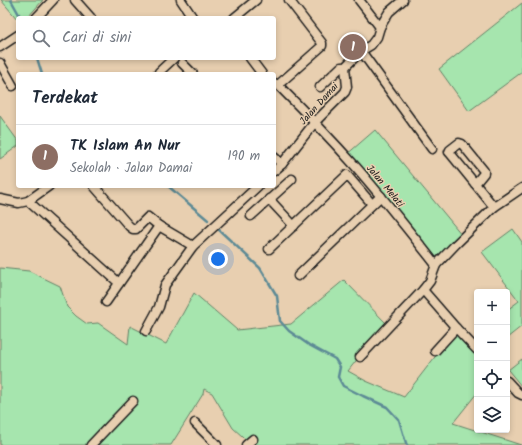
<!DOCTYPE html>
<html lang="id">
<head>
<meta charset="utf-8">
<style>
	body { margin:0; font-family:Kalam,sans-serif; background:#f6f6f7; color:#1f2937 }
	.controls { position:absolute; right:12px; bottom:12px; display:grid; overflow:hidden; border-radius:4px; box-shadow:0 2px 6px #0003 }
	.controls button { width:36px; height:36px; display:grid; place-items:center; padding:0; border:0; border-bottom:1px solid #e0e1e3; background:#fff; color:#1f2937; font:20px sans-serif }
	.you { position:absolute; left:218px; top:259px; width:14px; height:14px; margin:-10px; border:3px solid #fff; border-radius:50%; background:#1a73e8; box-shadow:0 0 0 6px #1a73e833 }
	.badge { display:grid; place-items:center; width:26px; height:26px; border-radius:50%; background:#111827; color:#fff; font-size:13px; font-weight:700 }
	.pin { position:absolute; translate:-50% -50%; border:2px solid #fff; box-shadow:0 1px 4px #0006 }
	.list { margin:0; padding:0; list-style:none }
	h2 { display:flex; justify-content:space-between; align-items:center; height:52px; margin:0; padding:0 16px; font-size:17px }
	h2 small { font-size:13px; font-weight:400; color:#747a83 }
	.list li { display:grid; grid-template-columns:26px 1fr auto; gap:12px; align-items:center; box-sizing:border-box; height:64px; padding:0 16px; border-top:1px solid #e0e1e3 }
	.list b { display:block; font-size:15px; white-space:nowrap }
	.list p { margin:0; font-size:13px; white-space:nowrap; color:#747a83 }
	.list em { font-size:13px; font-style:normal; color:#747a83 }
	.icon { flex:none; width:22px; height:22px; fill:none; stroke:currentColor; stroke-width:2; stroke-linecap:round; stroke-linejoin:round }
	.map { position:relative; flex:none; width:522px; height:445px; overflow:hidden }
	.search { position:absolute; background:#fff; box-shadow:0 2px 6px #0003; left:16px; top:16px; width:260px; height:44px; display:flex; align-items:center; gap:10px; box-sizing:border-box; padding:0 14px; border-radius:4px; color:#747a83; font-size:15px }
	.panel { position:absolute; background:#fff; box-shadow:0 2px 6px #0003; left:16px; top:72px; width:260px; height:116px; border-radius:4px }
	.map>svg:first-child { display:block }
</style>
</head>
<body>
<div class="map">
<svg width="522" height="445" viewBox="0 0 522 445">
	<rect width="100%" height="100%" fill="#e8cfb0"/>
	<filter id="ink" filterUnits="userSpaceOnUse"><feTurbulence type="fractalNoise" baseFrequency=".025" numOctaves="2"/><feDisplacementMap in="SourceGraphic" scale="8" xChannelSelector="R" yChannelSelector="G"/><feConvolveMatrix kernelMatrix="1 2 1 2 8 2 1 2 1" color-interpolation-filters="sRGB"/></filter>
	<g filter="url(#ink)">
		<g fill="#a6e5ae" stroke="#618065">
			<polygon points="1,0 43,0 27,18 18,18 18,20"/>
			<polygon points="522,3 522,72 469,111 439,69"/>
			<polygon points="0,116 18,141 18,146 0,159"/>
			<polygon points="375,130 462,235 433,260 345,156"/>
			<polygon points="513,229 522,242 522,326 507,338 507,310 519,301 482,252"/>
			<polygon points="0,268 29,271 60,286 67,307 76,316 87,324 98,323 128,344 130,326 166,344 194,293 237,330 291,324 344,280 386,323 348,371 366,381 404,397 455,331 477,355 477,393 453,423 521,445 252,445 233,428 212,393 204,389 203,394 171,445 0,445"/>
			<polygon points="522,359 522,387 508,370"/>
		</g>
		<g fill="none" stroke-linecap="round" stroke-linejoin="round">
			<g stroke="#5c8a95" stroke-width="2.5">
				<polyline points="11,0 21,18"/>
				<polyline points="37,58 42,74"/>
				<polyline points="168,186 208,220"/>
				<polyline points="217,228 260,268 277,296 280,321 289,331 309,345 335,359 340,367 338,377 343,386 363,396 387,407 399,420 406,443 407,445"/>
			</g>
			<defs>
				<g id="street">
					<polyline points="75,0 91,18"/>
					<polyline points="181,0 193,18"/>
					<polyline points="359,0 380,27"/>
					<polyline points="36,18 53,0"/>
					<polyline points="234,18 256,0"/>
					<polyline points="0,47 18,35"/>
					<polyline points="361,51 432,149"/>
					<polyline points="250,58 262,74"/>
					<polyline points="0,63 13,86"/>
					<polyline points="182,63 193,74"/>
					<polyline points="159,74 159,72 174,58"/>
					<path d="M274 83 278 85C305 112 331 139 356 167 384 199 410 232 436 265"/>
					<polyline points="278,85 322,46 322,43 289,0"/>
					<polyline points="320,87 341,67 345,67 361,51 371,45 377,37 380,27 389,12 403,0"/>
					<polyline points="274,157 282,164"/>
					<polyline points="274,171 282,164 315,122 345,92 347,87 345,67"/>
					<polyline points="475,184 484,173 484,171 462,144 459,143 450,150 449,152 450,153 494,207"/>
					<polyline points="94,186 129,226 133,229 136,229 148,217 159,226 193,246"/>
					<polyline points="0,199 19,203 28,201 49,186"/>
					<polyline points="269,199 294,226"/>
					<polyline points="28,201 119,283"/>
					<polyline points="251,216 292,179"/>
					<polyline points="269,249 347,175 372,204"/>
					<polyline points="298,276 381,196"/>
					<polyline points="423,290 456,328 477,350"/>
					<polyline points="106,302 159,226"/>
					<polyline points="146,331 159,307 165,285 193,246 258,186"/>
					<polyline points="435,351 456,328"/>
					<polyline points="360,357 423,290 430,281 436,265 456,244 494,207 522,188"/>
					<polyline points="507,381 518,393 522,395"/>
					<polyline points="195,423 217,445"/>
					<polyline points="91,445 133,401"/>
					<polyline points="246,445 253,439"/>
				</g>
			</defs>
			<use href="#street" stroke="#1c1c1c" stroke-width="11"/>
			<use href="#street" stroke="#e8cfb0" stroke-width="8"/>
		</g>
	</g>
	<g text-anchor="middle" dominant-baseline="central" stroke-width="3" stroke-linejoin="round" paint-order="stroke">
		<g font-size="10" fill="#1c1c1c" stroke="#e8cfb0">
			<text transform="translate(319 104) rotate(-48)">Jalan Damai</text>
			<text transform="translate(385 186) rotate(50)">Jalan Melati</text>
		</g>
	</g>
</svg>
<div class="controls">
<button>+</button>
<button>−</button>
<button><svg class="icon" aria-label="locate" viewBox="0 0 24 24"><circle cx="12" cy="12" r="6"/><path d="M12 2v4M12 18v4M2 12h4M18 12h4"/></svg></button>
<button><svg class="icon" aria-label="layers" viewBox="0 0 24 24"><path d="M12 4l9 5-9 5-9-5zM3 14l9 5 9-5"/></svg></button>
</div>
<div class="you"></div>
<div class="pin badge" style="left:353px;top:47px;background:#8d6e63">1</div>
<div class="search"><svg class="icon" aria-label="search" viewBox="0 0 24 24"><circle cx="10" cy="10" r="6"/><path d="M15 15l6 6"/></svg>Cari di sini</div>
<section class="panel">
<h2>Terdekat<small></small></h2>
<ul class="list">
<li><span class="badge" style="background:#8d6e63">1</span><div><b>TK Islam An Nur</b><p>Sekolah · Jalan Damai</p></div><em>190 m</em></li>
</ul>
</section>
</div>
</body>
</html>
